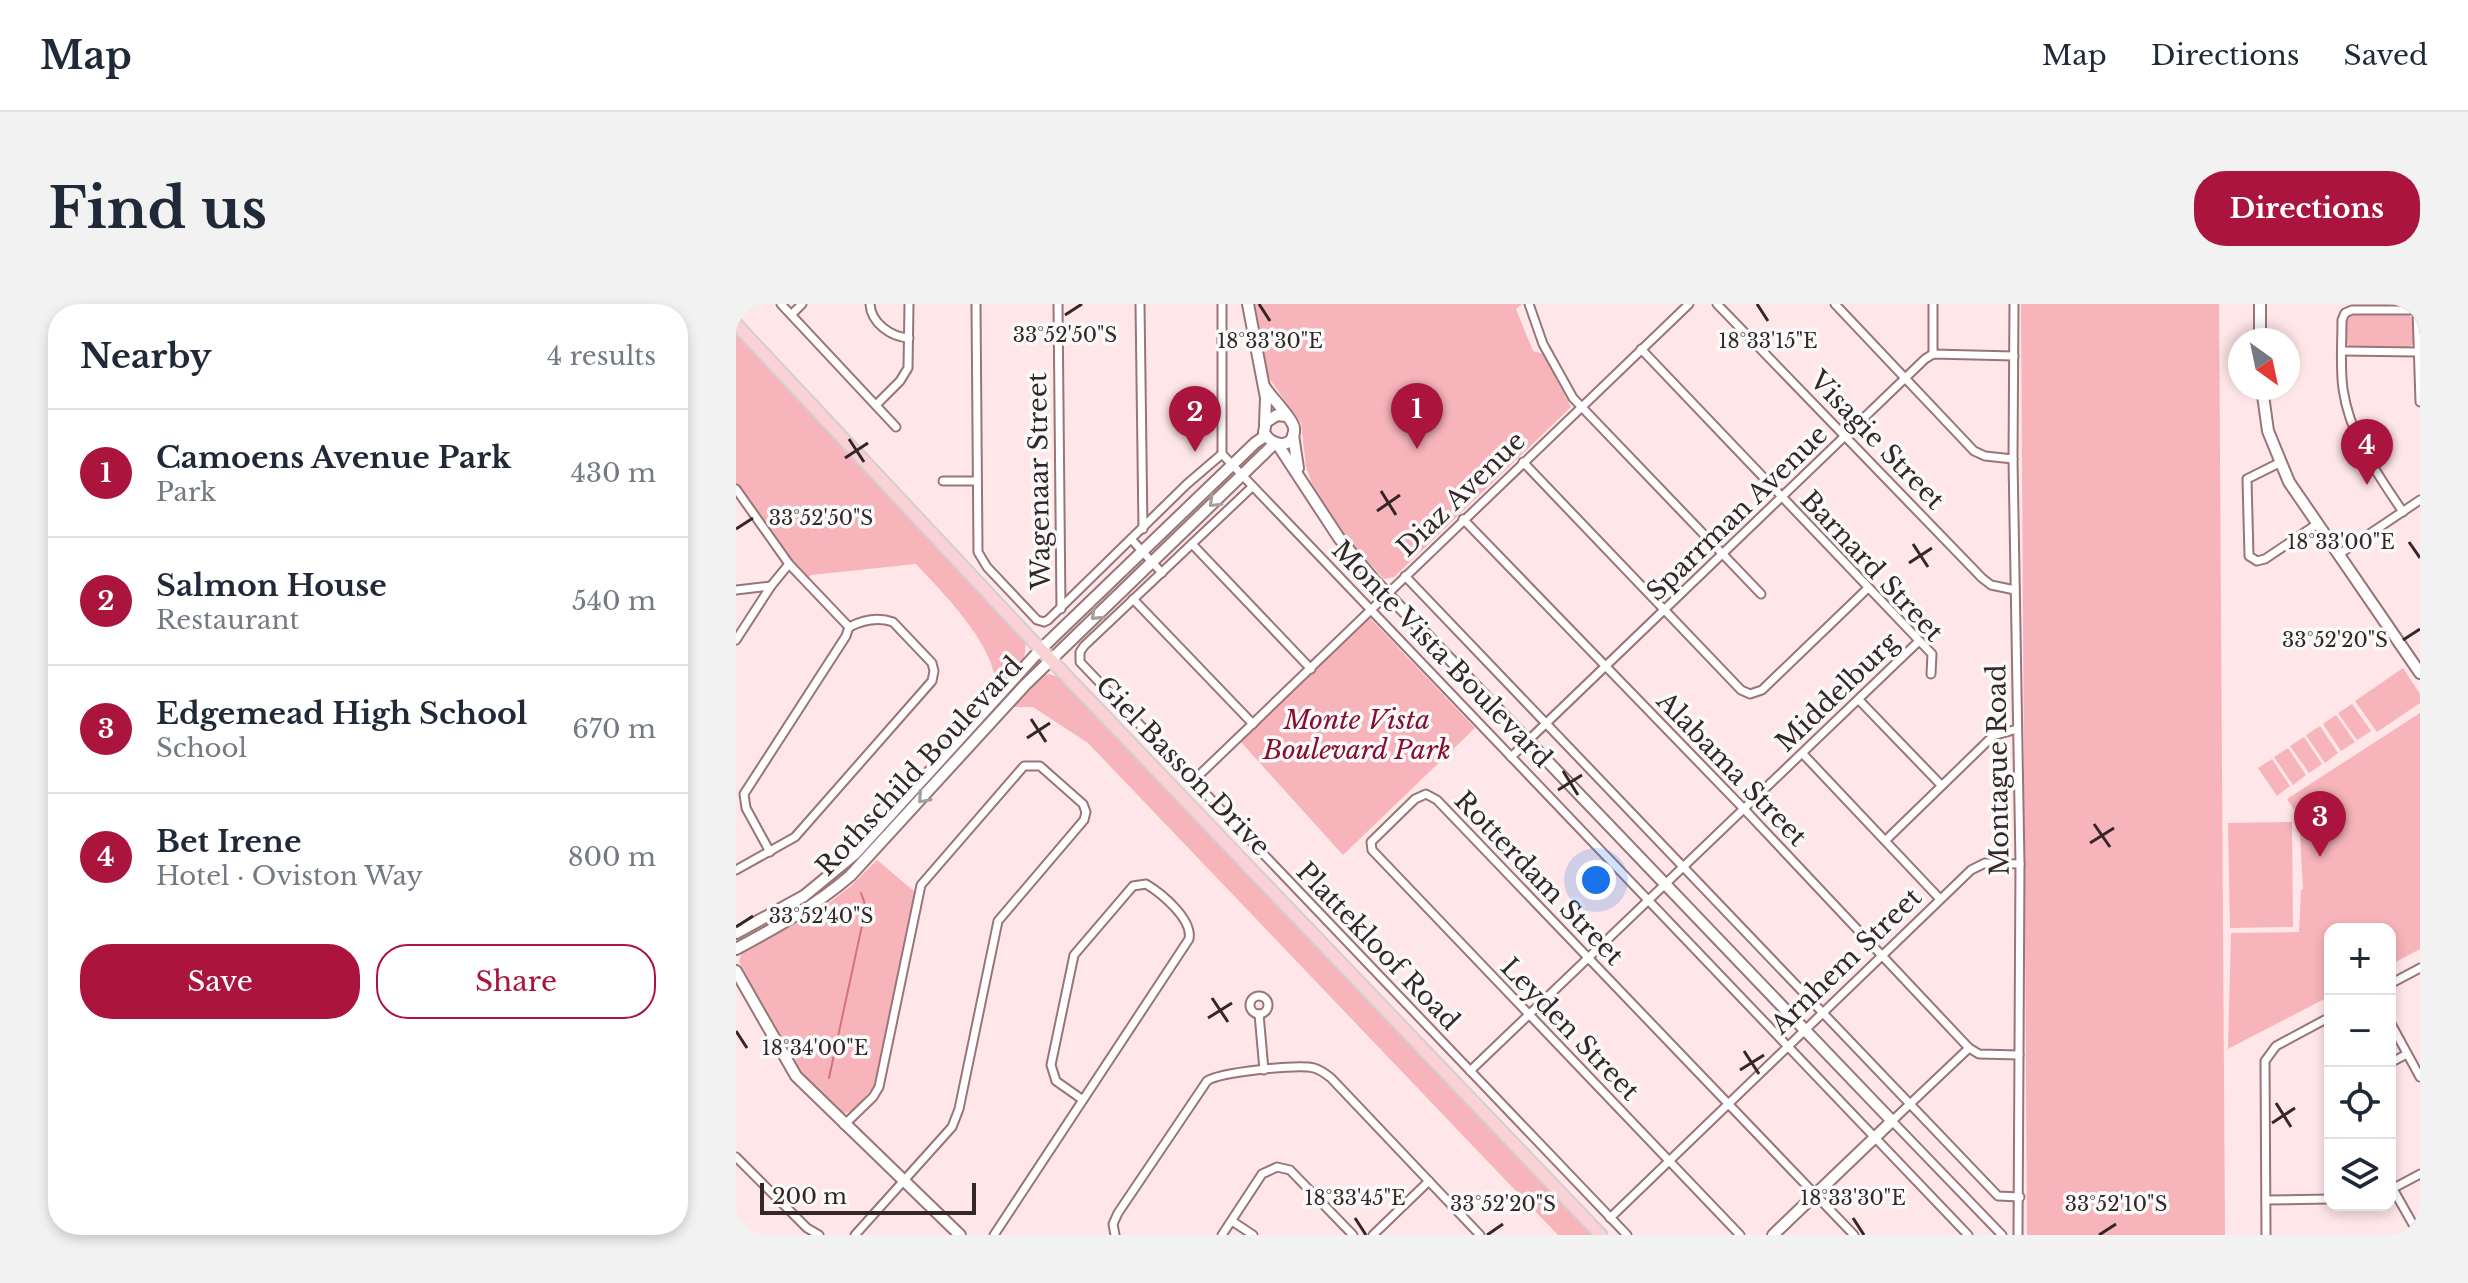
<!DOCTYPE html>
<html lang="en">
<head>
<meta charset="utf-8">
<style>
	body { margin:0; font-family:"Libre Baskerville",serif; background:#f2f2f3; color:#1f2937 }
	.controls { position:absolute; right:24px; bottom:24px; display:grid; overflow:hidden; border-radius:16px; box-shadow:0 4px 12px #0003 }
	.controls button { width:72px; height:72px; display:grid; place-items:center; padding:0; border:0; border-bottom:2px solid #e0e1e3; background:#fff; color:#1f2937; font:40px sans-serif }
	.compass { position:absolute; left:1492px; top:24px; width:72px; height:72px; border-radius:50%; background:#fff; box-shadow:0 4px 12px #0003; rotate:147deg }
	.scale { position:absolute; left:24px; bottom:20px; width:216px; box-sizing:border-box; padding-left:8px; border:4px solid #352728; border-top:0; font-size:22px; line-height:28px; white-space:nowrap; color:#352728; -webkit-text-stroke:6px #fafafa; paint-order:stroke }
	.you { position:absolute; left:860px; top:576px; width:28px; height:28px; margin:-20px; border:6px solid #fff; border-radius:50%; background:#1a73e8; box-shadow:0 0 0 12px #1a73e833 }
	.badge { display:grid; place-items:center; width:52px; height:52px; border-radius:50%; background:#aa143d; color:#fff; font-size:26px; font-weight:700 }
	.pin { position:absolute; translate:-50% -66px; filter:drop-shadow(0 2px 4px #0008) }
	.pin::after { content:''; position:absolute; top:42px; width:28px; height:24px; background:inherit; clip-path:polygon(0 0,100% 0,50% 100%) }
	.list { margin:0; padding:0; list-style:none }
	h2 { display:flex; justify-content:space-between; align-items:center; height:104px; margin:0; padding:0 32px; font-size:34px }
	h2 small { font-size:26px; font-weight:400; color:#747a83 }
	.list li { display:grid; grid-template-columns:52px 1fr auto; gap:24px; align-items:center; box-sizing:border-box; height:128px; padding:0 32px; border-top:2px solid #e0e1e3 }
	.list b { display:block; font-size:30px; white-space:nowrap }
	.list p { margin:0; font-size:26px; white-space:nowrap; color:#747a83 }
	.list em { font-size:26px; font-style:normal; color:#747a83 }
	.actions { display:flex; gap:16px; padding:24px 32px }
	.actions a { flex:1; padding:18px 0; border:2px solid #aa143d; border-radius:32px; text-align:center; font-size:28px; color:#aa143d }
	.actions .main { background:#aa143d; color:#fff }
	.icon { flex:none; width:44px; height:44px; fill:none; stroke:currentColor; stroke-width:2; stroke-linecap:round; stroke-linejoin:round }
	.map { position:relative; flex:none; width:1684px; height:931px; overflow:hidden; border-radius:32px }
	header { display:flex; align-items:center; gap:48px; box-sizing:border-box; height:112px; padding:0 40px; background:#fff; border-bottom:2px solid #e0e1e3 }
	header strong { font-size:38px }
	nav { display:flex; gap:44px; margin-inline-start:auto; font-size:28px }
	.intro { display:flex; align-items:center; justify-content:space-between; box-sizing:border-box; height:192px; padding:0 48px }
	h1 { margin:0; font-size:56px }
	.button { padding:20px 36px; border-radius:32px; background:#aa143d; color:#fff; font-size:28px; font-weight:700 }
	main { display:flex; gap:48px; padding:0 48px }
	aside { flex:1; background:#fff; border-radius:32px; box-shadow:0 4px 12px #0003 }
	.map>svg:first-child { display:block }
</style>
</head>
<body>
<header>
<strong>Map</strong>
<nav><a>Map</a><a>Directions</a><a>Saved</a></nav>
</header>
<div class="intro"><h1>Find us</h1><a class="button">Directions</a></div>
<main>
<aside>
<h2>Nearby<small>4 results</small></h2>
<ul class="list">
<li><span class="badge">1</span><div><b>Camoens Avenue Park</b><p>Park</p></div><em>430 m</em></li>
<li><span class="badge">2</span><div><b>Salmon House</b><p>Restaurant</p></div><em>540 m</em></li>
<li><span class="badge">3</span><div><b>Edgemead High School</b><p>School</p></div><em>670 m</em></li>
<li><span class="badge">4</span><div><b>Bet Irene</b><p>Hotel · Oviston Way</p></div><em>800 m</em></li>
</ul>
<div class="actions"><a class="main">Save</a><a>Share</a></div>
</aside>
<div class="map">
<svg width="1684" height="931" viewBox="0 0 1684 931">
	<rect width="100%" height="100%" fill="#ffe6e8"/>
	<g fill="#f7b4ba">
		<polygon points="519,0 786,0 780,5 797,47 807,50 835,103 658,273 648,275 611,234 576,180 570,163 565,119 532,73"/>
		<polygon points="1285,0 1483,0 1489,931 1291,931"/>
		<polygon points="1615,10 1672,10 1677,15 1677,40 1672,44 1614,43 1610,38 1610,15"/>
		<path d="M0 29 290 338 288 355 210 443 204 437 259 375C254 336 207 289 180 260L75 271 72 274 54 255 0 180Z"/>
		<polygon points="633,313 739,424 607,551 504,437"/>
		<polygon points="1667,364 1684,390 1684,399 1641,428 1619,397"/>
		<polygon points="313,370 325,374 858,931 822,931 352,439 297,403 279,403 275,400 302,373"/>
		<polygon points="1616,400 1635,427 1621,436 1602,409"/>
		<polygon points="1684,409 1684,645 1654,661 1654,625 1594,625 1594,692 1492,745 1495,629 1563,628 1565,586 1567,585 1563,513 1551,495"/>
		<polygon points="1600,411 1619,438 1605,447 1587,420"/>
		<polygon points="1584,422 1602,449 1589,459 1570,431"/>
		<polygon points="1568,433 1586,460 1573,469 1554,442"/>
		<polygon points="1552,444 1570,471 1557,481 1538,453"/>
		<polygon points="1536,455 1554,482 1541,492 1522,464"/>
		<polygon points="1556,518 1557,623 1494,624 1492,519"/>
		<polygon points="141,556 179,588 139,781 117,807 110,809 104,808 63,767 3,658 5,651 10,645 76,612 115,582"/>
	</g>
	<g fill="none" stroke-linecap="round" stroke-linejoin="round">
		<polyline stroke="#d4717d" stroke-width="2" points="93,774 127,617 129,600 125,589"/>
		<defs>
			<g id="street">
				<polyline points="45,0 160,123"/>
				<path d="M134 0C135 19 155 33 173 34"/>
				<polyline points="240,0 242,248 251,263 301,316 308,318 312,316 451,180 486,150"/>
				<polyline points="322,0 325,305"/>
				<polyline points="404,0 407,225"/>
				<polyline points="486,0 486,150 1232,931"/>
				<polyline points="793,0 807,40 837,94 1025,290"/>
				<polyline points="981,0 1246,274 1255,281 1279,286"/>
				<polyline points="1099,0 1238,147 1249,152 1277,155"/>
				<polyline points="1197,0 1197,50"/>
				<polyline points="1278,0 1277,155 1284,560 1282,931"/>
				<polyline points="1681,6 1684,98"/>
				<polyline points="56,10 66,0"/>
				<polyline points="905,45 1196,350 1195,370"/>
				<polyline points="1607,47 1681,48"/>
				<polyline points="141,100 164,77 172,64 173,0"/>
				<polyline points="787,158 1005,386 1014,390 1026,386 1132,284"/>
				<polyline points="1543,159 1511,175 1513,252 1521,257 1529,255 1581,220"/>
				<polyline points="207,177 241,177"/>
				<polyline points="516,183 348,342 344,348 344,358 891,931"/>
				<polyline points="0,185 53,260 113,323"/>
				<path d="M1667 208C1641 169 1614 133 1607 85 1604 63 1606 39 1606 16L1609 9 1616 6H1684"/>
				<polyline points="727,215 1008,505 1233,744"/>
				<polyline points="396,236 426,269"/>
				<polyline points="456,240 575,365"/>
				<polyline points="1602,251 1684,196"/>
				<polyline points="669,272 1262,892 1284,893"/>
				<polyline points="0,286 35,282"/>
				<polyline points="397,295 517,420"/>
				<polyline points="0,336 35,282 53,260"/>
				<polyline points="1123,396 1205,481"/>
				<polyline points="1067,450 1204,595"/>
				<polyline points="775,453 1189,55 1197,50 1278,52"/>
				<polyline points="457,477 953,0"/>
				<polyline points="1150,536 1257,432 1281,425"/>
				<polyline points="34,548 10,504 8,490 110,332 113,323"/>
				<path d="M0 566 59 533 196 377 198 367 196 359 157 318C143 313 127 316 113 323"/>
				<polyline points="1654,680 1684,664"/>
				<circle cx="523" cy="701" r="9"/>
				<polyline points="523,710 528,766"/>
				<polyline points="1654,718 1684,773"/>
				<polyline points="1654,759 1671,750"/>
				<polyline points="734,767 1183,337"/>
				<polyline points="108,821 137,793 143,783 185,581 288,462 304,462 347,500 350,508 348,516 262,617 223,805 216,823 119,931"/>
				<polyline points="0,853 71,924 83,931"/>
				<polyline points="1657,885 1683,931"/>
				<polyline points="1654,886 1684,870"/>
				<polyline points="1530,896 1594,895"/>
				<polyline points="874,914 1235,566 1249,559 1284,560"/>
				<polyline points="496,917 517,931"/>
				<path d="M258 931 453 635C457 615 425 589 410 580L397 582 338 651 315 761 320 777 347 796"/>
				<path d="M379 931 377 920 382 909 471 777C484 768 563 760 578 764 585 766 590 770 595 774L744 931"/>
				<polyline points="486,931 526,870 541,863 554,866 617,931"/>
				<polyline points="637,931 693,877"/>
				<polyline points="1004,931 636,546 635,538 679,495 690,490 701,496 1118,931"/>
				<polyline points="1266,931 1156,817 1233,744 1243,750 1283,751"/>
				<polyline points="1530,931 1529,757 1540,742 1594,713"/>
			</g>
			<g id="secondary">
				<polyline points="512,0 530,94 529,120"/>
				<polyline points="1524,0 1524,36"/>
				<path d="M528 82C534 92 557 115 558 124 560 145 535 144 528 128L530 118 541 111 550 112"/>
				<polyline points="1526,84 1532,127 1553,178 1684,369"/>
				<polyline points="557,131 562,164"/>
				<polyline points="542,141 603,234 638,276 1156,817 1037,931"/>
				<polyline points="0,629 68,592 119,550 305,345 519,139 529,132"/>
				<path d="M0 645C41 623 79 602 114 572L289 381 538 140"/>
				<polyline points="0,667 60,772 224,931"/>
			</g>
			<polyline id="primary" points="0,20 295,335 865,931"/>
		</defs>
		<use href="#street" stroke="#987577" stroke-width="11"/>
		<use href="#secondary" stroke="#987577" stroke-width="14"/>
		<use href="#primary" stroke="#d3cfd0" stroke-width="15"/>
		<use href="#street" stroke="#fff" stroke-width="7"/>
		<use href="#secondary" stroke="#fff" stroke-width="10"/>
		<use href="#primary" stroke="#fad1d5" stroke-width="11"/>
	</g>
	<defs><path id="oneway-chevron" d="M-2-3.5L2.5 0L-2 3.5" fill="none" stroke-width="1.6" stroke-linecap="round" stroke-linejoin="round" transform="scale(2)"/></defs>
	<g stroke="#a49e9e">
		<use href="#oneway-chevron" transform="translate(478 198) rotate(136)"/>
		<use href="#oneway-chevron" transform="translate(360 311) rotate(137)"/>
		<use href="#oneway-chevron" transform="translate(187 494) rotate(132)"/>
	</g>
	<path fill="none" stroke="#352728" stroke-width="3" d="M523 0 534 17M1021 0 1032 17M329 11 346 0M113 135 128 158M109 154 132 139M645 187 660 211M641 207 664 191M0 225 17 214M1673 238 1684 254M1177 240 1192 263M1173 259 1196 244M1667 336 1684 325M295 415 310 438M291 434 314 419M827 467 842 491M822 486 846 471M1358 520 1374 543M1354 539 1378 524M0 623 17 612M476 694 492 718M472 714 496 699M0 727 11 744M1008 747 1023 770M1004 766 1028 751M1540 799 1555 823M1536 819 1559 804M619 914 630 931M1117 914 1128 931M751 931 767 920M1363 931 1380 920"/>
	<g text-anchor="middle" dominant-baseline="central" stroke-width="7" stroke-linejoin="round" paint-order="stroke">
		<g font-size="26" fill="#352728" stroke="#fafafa">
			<text transform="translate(1141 136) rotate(46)">Visagie Street</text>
			<text transform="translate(303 177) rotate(-91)">Wagenaar Street</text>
			<text transform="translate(725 190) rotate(-44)">Diaz Avenue</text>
			<text transform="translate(1001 209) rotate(-44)">Sparrman Avenue</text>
			<text transform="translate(1136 262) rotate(47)">Barnard Street</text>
			<text transform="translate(706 350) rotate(46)">Monte Vista Boulevard</text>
			<text transform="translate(1101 388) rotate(-44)">Middelburg</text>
			<text transform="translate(183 462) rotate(-47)">Rothschild Boulevard</text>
			<text transform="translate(447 462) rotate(46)">Giel Basson Drive</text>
			<text transform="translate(996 465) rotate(46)">Alabama Street</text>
			<text transform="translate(1262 466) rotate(-91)">Montague Road</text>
			<text transform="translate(803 574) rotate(46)">Rotterdam Street</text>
			<text transform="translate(642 642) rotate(46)">Plattekloof Road</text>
			<text transform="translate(1110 657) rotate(-44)">Arnhem Street</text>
			<text transform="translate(834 725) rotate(46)">Leyden Street</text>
		</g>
		<g font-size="26" font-style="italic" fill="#890d30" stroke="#fafafa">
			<text x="621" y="416">Monte Vista<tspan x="621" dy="30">Boulevard Park</tspan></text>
		</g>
	</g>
	<g font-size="20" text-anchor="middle" fill="#352728" stroke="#fafafa" stroke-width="7" stroke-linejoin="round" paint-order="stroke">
		<text x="329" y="38">33°52'50"S</text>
		<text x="534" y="44">18°33'30"E</text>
		<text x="1032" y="44">18°33'15"E</text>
		<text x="85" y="221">33°52'50"S</text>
		<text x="1605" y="245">18°33'00"E</text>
		<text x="1599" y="343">33°52'20"S</text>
		<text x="85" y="619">33°52'40"S</text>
		<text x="79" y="751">18°34'00"E</text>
		<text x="619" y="901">18°33'45"E</text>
		<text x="1117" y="901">18°33'30"E</text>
		<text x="767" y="907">33°52'20"S</text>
		<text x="1380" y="907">33°52'10"S</text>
	</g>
</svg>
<div class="controls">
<button>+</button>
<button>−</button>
<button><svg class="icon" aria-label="locate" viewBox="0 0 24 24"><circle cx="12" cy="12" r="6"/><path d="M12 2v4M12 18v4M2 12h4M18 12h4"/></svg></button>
<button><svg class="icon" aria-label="layers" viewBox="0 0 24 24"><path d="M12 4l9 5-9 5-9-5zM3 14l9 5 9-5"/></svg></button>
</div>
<svg class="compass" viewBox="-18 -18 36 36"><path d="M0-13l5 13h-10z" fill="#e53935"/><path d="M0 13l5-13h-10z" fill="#747a83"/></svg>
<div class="scale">200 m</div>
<div class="you"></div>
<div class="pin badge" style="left:681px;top:145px">1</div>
<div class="pin badge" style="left:459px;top:148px">2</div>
<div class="pin badge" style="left:1584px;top:553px">3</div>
<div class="pin badge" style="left:1631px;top:181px">4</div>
</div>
</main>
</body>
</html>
